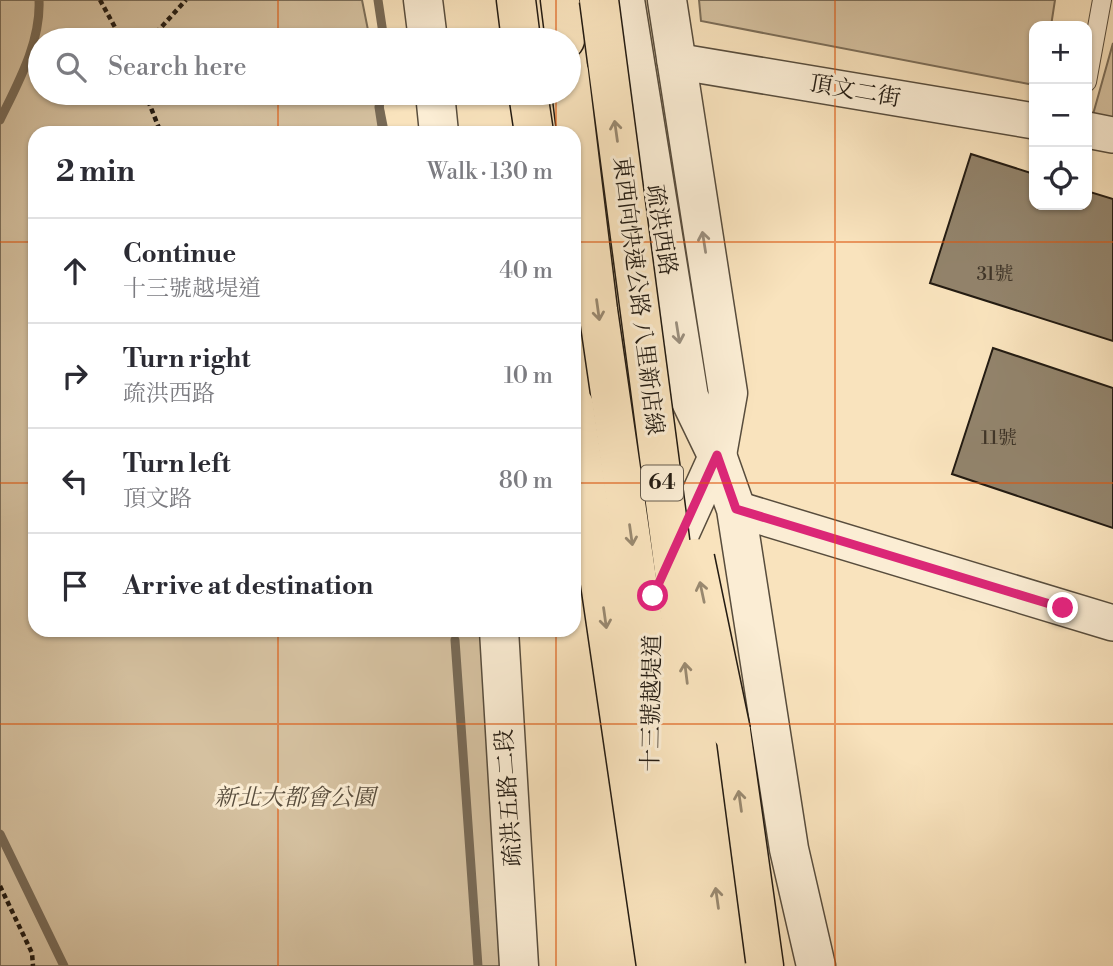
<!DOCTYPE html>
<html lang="en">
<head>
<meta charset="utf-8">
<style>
	body { margin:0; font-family:"Libre Bodoni","Noto Serif TC",serif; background:#f2f2f3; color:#2b2b33 }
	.controls { position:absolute; right:21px; top:21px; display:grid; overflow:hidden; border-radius:14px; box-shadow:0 2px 5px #0004 }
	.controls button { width:63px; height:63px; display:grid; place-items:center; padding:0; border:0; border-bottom:2px solid #e1e1e2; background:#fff; color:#2b2b33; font:35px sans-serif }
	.stop { position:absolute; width:21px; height:21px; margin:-16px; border:5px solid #db2777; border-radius:50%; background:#fff }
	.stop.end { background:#db2777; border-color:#fff; box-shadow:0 2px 7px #0008 }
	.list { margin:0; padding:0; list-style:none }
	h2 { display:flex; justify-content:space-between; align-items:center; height:91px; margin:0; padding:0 28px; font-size:30px }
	h2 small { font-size:23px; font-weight:400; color:#7c7c81 }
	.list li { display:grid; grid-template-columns:46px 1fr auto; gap:21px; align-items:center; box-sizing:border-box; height:105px; padding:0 28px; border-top:2px solid #e1e1e2 }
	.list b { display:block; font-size:26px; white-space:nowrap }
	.list p { margin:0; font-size:23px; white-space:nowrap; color:#7c7c81 }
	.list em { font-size:23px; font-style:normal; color:#7c7c81 }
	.icon { flex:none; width:38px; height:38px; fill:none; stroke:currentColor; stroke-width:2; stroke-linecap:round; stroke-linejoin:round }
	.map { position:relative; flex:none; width:1113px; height:966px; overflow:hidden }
	.search { position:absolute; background:#fff; box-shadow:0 2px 5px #0004; left:28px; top:28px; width:553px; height:77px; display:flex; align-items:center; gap:18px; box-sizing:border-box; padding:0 24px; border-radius:38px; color:#7c7c81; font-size:26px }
	.panel { position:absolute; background:#fff; box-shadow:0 2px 5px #0004; left:28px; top:126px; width:553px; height:511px; border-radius:21px }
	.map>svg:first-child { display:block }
</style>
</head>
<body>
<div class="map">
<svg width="1113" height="966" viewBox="0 0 1113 966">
	<rect width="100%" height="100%" fill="#f9e3bd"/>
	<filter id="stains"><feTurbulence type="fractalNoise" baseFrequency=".00286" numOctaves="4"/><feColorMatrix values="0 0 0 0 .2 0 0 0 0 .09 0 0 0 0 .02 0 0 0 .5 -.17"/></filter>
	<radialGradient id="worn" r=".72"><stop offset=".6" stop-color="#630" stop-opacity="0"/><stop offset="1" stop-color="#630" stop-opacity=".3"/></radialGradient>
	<g fill="#d5c1a0" stroke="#7c6e59" stroke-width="2">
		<polygon points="0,0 362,0 370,40 40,40 40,93 380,93 388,133 35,133 35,630 481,630 533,966 0,966"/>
		<polygon points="699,0 1055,0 1051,26 1034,26 1034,85 701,21"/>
		<polygon points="1113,43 1113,122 1092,118"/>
	</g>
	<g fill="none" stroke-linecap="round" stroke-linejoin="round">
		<g stroke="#786a56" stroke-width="9">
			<polyline points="378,0 384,40"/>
			<polyline points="382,93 379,107 383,133"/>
			<path d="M0 120C18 83 41 42 39 0"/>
			<polyline points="455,640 478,966"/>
			<polyline points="0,834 64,966"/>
		</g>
	</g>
	<g fill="#92836b" stroke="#231b12" stroke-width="2">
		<polygon points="971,154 1034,174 1034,205 1087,205 1087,191 1113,199 1113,341 930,283"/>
		<polygon points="993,348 1113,388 1113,528 952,474"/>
	</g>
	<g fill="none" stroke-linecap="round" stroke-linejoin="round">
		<defs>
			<polyline id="service" points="1087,82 1102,0"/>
			<g id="minor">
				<polyline points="675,61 1034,121"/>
				<polyline points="1087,130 1113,135"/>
				<polyline points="736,509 1113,623"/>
				<polyline points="668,563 717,455"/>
			</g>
			<g id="tertiary">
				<polyline points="423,0 428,40"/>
				<polyline points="625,0 689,397 717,455 736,509 789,849 816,966"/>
				<polyline points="667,0 728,393 717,455"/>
				<polyline points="435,93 439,133"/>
				<polyline points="499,630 519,966"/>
			</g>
			<g id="trunk">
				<polyline points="516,0 521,40"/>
				<polyline points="560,0 565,40"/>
				<polyline points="528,93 534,133"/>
				<polyline points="731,731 764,966"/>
			</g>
		</defs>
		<use href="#service" stroke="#584d3d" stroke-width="20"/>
		<use href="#minor" stroke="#584d3d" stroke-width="38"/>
		<use href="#tertiary" stroke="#584d3d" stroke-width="41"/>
		<use href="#trunk" stroke="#231b12" stroke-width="41"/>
		<g stroke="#231b12" stroke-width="4.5" stroke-dasharray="5 3.5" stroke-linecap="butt">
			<polyline points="100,0 122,40"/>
			<polyline points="152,40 155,34 186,0"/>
			<polyline points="145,93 161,133"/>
			<polyline points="0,886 32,953 33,966"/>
		</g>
		<use href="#service" stroke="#fbedd4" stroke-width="18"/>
		<use href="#minor" stroke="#fbedd4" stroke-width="35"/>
		<use href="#tertiary" stroke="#fbedd4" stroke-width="38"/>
		<use href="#trunk" stroke="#f9e3bd" stroke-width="38"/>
		<defs>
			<g id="trunk-bridge">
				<polyline points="599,0 726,966"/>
				<polyline points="569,72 598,310 693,966"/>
				<polyline points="574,405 656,966"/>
				<polyline points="695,558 731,731"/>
			</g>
		</defs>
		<use href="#trunk-bridge" stroke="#231b12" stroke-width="41" stroke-linecap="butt"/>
		<use href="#trunk-bridge" stroke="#f9e3bd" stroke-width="38"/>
	</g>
	<defs><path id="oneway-shaft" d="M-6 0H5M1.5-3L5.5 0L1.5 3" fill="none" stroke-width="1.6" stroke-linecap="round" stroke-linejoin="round" transform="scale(1.75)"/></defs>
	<g stroke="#998970">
		<use href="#oneway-shaft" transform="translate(616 131) rotate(-98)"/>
		<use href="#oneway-shaft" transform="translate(598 310) rotate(82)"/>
		<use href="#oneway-shaft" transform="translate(631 535) rotate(82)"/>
		<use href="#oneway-shaft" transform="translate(702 592) rotate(-102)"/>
		<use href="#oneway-shaft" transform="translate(605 618) rotate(82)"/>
		<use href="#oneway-shaft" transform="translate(686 673) rotate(-97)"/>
		<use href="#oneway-shaft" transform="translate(740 801) rotate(-98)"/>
		<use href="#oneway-shaft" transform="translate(717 898) rotate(-98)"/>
	</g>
	<g stroke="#9a8e7d">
		<use href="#oneway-shaft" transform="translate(704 242) rotate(-99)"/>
		<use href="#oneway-shaft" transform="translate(678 333) rotate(81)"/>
	</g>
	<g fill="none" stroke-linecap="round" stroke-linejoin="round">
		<polyline stroke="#db2777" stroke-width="9" points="653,596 717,455 736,509 1063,608"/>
	</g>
	<path fill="none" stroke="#de560c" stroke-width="2" stroke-opacity="0.55" d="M278 0V40M556 0V40M835 0V966M278 93V133M556 93V133M0 242H35M574 242H1113M0 483H35M574 483H1113M278 630V966M556 630V966M0 724H1113"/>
	<g text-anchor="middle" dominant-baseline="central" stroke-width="6" stroke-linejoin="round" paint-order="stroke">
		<g font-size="19" fill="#3f3528">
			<text x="995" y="274">31號</text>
			<text x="999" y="438">11號</text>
		</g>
		<rect fill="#fbedd4" stroke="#645a4c" stroke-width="2" x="641" y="465.5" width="42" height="35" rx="5"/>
		<g font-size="21" font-weight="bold" fill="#231b12">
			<text x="662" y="483">64</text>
		</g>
		<g font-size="23" fill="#231b12" stroke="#fbedd4">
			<text transform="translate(855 91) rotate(10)">頂文二街</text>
			<text transform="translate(661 230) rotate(81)">疏洪西路</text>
			<text transform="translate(638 296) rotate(83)">東西向快速公路 八里新店線</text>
			<text transform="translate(652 703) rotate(-89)">十三號越堤道</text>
			<text transform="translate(509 798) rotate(-94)">疏洪五路二段</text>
		</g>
		<g font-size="23" font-style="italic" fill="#584d3d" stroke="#fbedd4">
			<text x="295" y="798">新北大都會公園</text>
		</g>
	</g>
	<rect width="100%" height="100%" filter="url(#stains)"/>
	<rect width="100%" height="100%" fill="url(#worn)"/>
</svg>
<div class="controls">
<button>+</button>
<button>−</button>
<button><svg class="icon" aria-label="locate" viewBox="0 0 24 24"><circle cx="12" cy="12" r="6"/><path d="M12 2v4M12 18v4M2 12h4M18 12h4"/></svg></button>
</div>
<div class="stop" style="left:653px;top:596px"></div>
<div class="stop end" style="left:1063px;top:608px"></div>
<div class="search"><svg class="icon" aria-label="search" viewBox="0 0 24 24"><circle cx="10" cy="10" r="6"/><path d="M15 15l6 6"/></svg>Search here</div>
<section class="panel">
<h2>2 min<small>Walk · 130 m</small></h2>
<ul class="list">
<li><svg class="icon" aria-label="ahead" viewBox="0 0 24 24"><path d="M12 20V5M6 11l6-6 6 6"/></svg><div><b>Continue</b><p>十三號越堤道</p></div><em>40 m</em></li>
<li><svg class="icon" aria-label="right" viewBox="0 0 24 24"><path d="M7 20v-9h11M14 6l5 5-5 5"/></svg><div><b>Turn right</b><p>疏洪西路</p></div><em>10 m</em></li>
<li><svg class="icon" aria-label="left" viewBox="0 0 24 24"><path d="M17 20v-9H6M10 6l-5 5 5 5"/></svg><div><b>Turn left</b><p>頂文路</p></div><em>80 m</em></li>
<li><svg class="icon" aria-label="arrive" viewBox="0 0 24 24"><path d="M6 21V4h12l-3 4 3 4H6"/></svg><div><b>Arrive at destination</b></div></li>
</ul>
</section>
</div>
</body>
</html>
